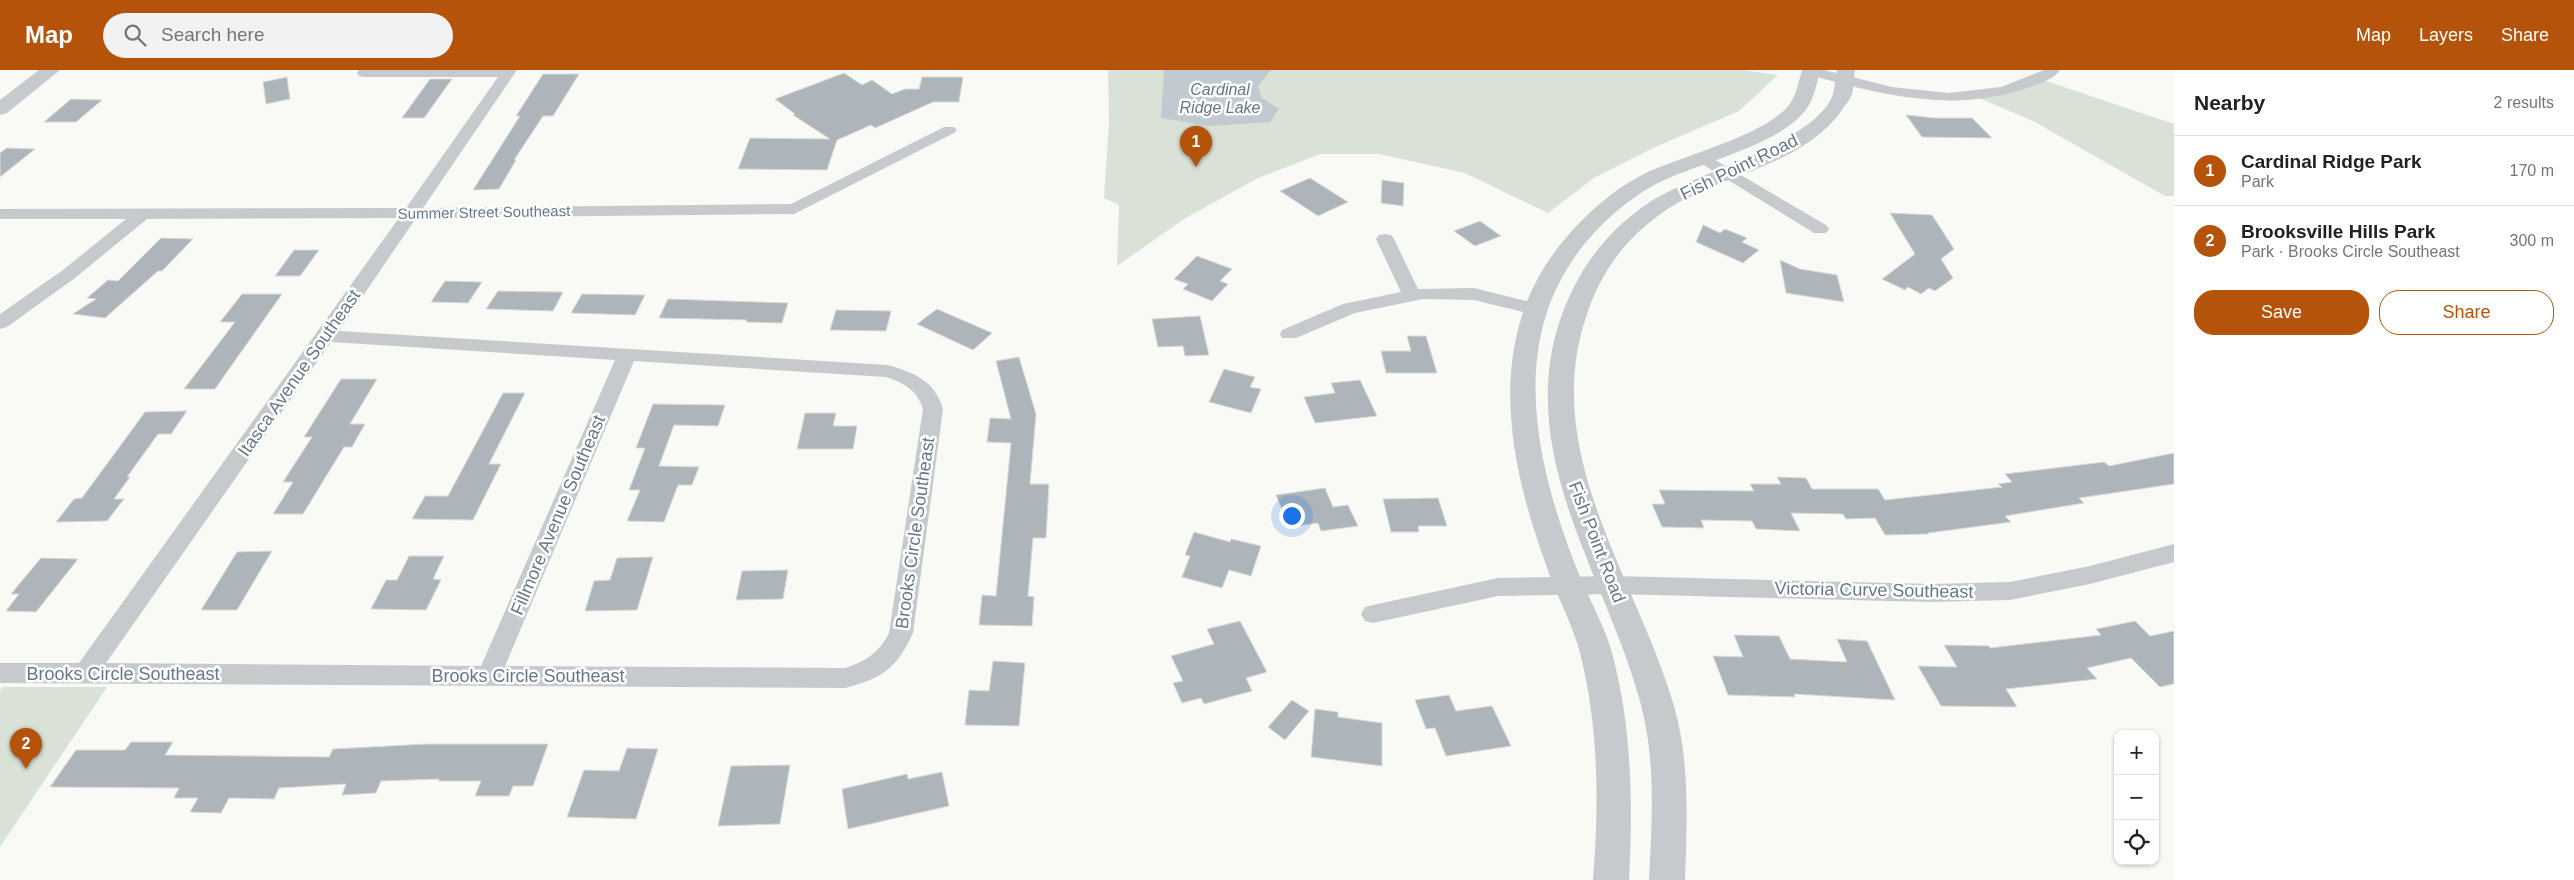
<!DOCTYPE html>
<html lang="en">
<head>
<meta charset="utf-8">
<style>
	body { margin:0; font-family:Helvetica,sans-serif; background:#f2f2f2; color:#222 }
	.controls { position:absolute; right:15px; bottom:15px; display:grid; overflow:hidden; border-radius:10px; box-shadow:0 1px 4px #0004 }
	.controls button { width:45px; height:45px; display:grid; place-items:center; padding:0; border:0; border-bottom:1px solid #e0e0e0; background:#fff; color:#222; font:25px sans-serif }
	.you { position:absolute; left:1291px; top:445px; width:18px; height:18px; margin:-12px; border:4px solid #fff; border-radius:50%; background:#1a73e8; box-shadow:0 0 0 8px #1a73e833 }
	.badge { display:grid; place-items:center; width:32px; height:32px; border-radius:50%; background:#b45309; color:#fff; font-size:16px; font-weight:700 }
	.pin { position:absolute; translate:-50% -41px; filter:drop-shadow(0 1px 2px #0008) }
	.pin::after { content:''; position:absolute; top:26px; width:18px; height:15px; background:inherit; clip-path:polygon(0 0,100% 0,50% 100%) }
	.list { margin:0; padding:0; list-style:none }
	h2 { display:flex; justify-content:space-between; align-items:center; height:65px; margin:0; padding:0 20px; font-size:21px }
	h2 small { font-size:16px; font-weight:400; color:#767676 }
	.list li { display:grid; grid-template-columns:32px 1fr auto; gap:15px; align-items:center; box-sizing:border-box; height:70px; padding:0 20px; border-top:1px solid #e0e0e0 }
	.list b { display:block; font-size:19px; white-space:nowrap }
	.list p { margin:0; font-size:16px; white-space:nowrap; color:#767676 }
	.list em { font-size:16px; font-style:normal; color:#767676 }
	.actions { display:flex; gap:10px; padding:15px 20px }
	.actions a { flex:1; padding:11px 0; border:1px solid #b45309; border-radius:20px; text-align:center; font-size:18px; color:#b45309 }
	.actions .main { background:#b45309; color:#fff }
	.icon { flex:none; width:28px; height:28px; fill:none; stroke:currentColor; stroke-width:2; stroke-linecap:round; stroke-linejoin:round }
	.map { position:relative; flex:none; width:2174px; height:810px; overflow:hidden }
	header { display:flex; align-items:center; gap:30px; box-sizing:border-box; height:70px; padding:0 25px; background:#b45309; color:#fff }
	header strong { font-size:24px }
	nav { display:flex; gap:28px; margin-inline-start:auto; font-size:18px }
	.search { width:350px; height:45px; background:#f2f2f2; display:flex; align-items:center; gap:12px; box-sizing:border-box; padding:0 18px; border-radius:28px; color:#767676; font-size:19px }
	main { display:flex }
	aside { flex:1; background:#fff }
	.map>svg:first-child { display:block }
</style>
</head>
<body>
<header>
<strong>Map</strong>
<div class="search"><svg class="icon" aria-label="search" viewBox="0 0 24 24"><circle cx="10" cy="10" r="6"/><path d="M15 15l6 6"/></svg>Search here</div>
<nav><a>Map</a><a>Layers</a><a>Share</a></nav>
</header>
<main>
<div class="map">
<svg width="2174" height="810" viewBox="0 0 2174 810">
	<rect width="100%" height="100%" fill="#f9f9f6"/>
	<g fill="#dae1d7">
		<polygon points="1108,0 1742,0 1778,5 1739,41 1653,78 1594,108 1548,143 1465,103 1379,84 1320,84 1256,109 1184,149 1117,196 1119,135 1104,128 1109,53"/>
		<polygon points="2043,10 2174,54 2174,126 2165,126 2033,51 1974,26 1995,27"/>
		<polygon points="3,617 107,617 0,777 0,620"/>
	</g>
	<polygon fill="#c1cad0" points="1164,0 1271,0 1258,16 1262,28 1279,39 1270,52 1210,56 1161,48"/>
	<g fill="#adb5bb" stroke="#dadbd8">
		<polygon points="844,3 862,15 872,10 892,24 905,19 919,19 922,7 963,7 959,32 933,32 875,58 871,55 837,70 827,100 738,99 750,68 830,69 793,45 795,44 775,29"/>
		<polygon points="543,4 579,4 553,46 543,46 514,90 516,90 499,119 473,120 520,46 516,46"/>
		<polygon points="287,7 290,29 266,34 263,12"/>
		<polygon points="430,9 452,9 424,48 402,48"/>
		<polygon points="71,29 102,30 76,52 44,52"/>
		<polygon points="1906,45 1935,48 1972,48 1992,68 1922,67"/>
		<polygon points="7,78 35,79 0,107 0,83"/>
		<polygon points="1310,108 1348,132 1318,146 1280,121"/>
		<polygon points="1382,110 1404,113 1403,136 1381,133"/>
		<polygon points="1890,143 1932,145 1954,179 1941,189 1953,208 1935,221 1929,218 1921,224 1908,217 1905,220 1882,209 1915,184"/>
		<polygon points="1480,151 1501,166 1475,176 1454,161"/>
		<polygon points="1703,155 1720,163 1725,159 1747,168 1742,172 1759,180 1743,193 1696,172"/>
		<polygon points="161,168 193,169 162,201 158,201 105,248 73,244 96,229 87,228 108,210 118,211"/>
		<polygon points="294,180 319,180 300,206 275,206"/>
		<polygon points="1197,186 1232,199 1220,211 1228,214 1212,231 1183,219 1188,214 1174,209"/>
		<polygon points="1780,190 1800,199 1837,205 1844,232 1786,223"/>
		<polygon points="445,211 482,212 468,233 431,232"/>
		<polygon points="498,221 563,222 553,241 486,239"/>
		<polygon points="242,224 282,224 215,319 184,319 235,252 220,252"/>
		<polygon points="582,224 645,225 635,245 571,243"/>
		<polygon points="668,229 788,233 782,253 746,252 747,250 659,248"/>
		<polygon points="937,239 992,263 973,280 917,254"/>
		<polygon points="836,240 891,241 886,261 830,260"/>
		<polygon points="1200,246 1209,285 1185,286 1183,276 1158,277 1152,249"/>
		<polygon points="1407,266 1426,266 1437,303 1386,303 1381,281 1411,281"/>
		<polygon points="1019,287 1036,344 1030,414 1049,414 1046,468 1033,468 1028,526 1034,527 1032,556 979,555 982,525 996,526 1011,373 987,372 990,348 1011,349 996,291"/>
		<polygon points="1224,299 1255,307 1250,317 1261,319 1251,343 1209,332"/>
		<polygon points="341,309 377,309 350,354 365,354 352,377 344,377 303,444 273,444 293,412 283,412 312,367 304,367"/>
		<polygon points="1360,310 1377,346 1315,353 1304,327 1335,323 1331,313"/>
		<polygon points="503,323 525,323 489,394 501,394 473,450 412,449 425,426 448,426"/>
		<polygon points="653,334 725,335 718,356 674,355 659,396 699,397 692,415 678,415 664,452 627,451 640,420 629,420 645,378 636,378"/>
		<polygon points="187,341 171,364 158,364 127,407 130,407 114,429 124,429 107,451 56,452 74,429 82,428 145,342"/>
		<polygon points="805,343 836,343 833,356 857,356 853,379 797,379"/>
		<polygon points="2174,383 2174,414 2079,428 2084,433 2005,446 2011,452 1928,463 1929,464 1885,465 1875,448 1846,449 1843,444 1791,443 1800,461 1756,459 1752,451 1701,450 1704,458 1662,457 1652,434 1665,434 1659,420 1754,421 1750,414 1781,414 1777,407 1806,408 1812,419 1878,419 1885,430 2002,417 1998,414 2012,412 2005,404 2104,392 2109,396"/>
		<polygon points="1325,418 1333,437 1348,435 1358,456 1321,461 1318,453 1289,457 1276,425"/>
		<polygon points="1438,428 1447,456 1418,456 1419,462 1391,462 1383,429"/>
		<polygon points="1194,462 1230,472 1231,469 1261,476 1251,506 1229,500 1222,518 1182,507 1190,486 1185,485"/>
		<polygon points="272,481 237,540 201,540 237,482"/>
		<polygon points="409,486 444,486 433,509 441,510 426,540 371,539 386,510 397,510"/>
		<polygon points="653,487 637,540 585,541 594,511 610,510 617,488"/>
		<polygon points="41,488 78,489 36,542 6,541 19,524 11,524"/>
		<polygon points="788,500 783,529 736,530 742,501"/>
		<polygon points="1240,551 1267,602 1246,608 1252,621 1204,634 1201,628 1182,633 1173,613 1183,611 1171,586 1214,574 1207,559"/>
		<polygon points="2135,551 2150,566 2174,561 2174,614 2160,617 2131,588 2087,598 2097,609 2006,619 2017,637 1941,636 1918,596 1957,597 1944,575 1989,576 1990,578 2101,565 2096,559"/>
		<polygon points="1734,565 1779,566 1790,589 1847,592 1837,569 1867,571 1895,630 1794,624 1795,627 1728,625 1713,586 1743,587"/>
		<polygon points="993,591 1025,593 1019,656 965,655 969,620 989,621"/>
		<polygon points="1449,625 1456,641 1492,636 1511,676 1446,686 1435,658 1426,659 1415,630"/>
		<polygon points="1292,630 1309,641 1285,670 1268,657"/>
		<polygon points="1315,639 1338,642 1338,647 1382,653 1382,696 1311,687"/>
		<polygon points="131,672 173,672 165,685 329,687 333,679 426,674 548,674 533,716 513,716 509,726 475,726 481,711 438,711 439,709 381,711 376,723 342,725 346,714 279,718 274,729 229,728 221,743 190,742 198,728 174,728 179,718 50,717 76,680 125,680"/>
		<polygon points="627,678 658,679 636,749 567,747 584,700 619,701"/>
		<polygon points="790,695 780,754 718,756 731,696"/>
		<polygon points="942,702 949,736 848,759 842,719 907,704 908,709"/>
	</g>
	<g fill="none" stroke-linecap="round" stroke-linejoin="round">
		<g fill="#c6cacd" fill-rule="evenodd">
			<path d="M359 0H517L423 138 791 134 944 57H954L957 60 954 63 794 144 416 148 339 261 887 295C914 302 935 311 943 339L913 563C896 599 883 608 845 618L0 613V593H79L399 148 147 149 75 208 7 257 0 259V244L63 200 126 149H0V139L406 138 498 7H364L359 6 357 3ZM331 272 615 290 481 596 106 593ZM634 291 886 307C904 313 917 320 923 339L889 563C880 582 865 592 845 598L505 596Z"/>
			<path d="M1805 0H1824L1892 17 1949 23 2001 17 2044 0H2060C2053 10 2038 14 2027 18 1953 44 1879 24 1806 4Z"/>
			<polygon points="1703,83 1826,155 1829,159 1826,163 1814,163 1697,91 1695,88 1697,85"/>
			<polygon points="1385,164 1391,165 1394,169 1418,219 1474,218 1542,235 1544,239 1542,243 1535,245 1474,230 1423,229 1355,243 1296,268 1282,268 1280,264 1282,260 1343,234 1401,222 1376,169 1379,165"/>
			<polygon points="2174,474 2174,492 2090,514 2010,530 1932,532 1613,524 1498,526 1373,553 1365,551 1361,544 1365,537 1373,535 1498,508 1613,506 1932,514 2010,512 2090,496"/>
		</g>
		<g fill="#c6cacd" fill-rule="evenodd">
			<polygon points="39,0 60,0 7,43 0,45 0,30"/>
			<path d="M1802 0H1820C1817 13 1814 30 1805 41 1775 77 1700 92 1658 113 1623 131 1587 165 1567 199 1509 293 1542 413 1580 507 1591 533 1605 557 1612 583 1632 657 1633 734 1629 810H1593C1599 734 1599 657 1580 583 1573 556 1560 532 1550 506 1514 409 1486 296 1542 201 1565 163 1604 124 1644 104 1678 87 1772 64 1791 32 1797 23 1799 10 1802 0Z"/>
			<path d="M1837 0H1855C1854 8 1854 17 1852 24 1850 30 1845 35 1842 40 1801 98 1717 104 1662 143 1624 170 1600 203 1586 247 1540 384 1637 509 1674 636 1690 691 1687 753 1685 810H1649C1652 753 1656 691 1641 635 1608 509 1516 389 1559 253 1575 204 1604 163 1647 134 1690 104 1817 73 1833 24 1835 17 1835 8 1837 0Z"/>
		</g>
	</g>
	<g text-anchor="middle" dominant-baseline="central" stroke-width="5" stroke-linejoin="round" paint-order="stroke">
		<g font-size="15" fill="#677888" stroke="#fff">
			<text transform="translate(484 142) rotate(-1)">Summer Street Southeast</text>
		</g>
		<g font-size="16" font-style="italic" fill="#637983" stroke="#fff">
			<text x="1220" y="19">Cardinal<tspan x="1220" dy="18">Ridge Lake</tspan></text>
		</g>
		<g font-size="18" fill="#677888" stroke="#fff">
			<text transform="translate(1739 97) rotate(-26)">Fish Point Road</text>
			<text transform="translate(299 303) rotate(-55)">Itasca Avenue Southeast</text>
			<text transform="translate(558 445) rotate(-67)">Fillmore Avenue Southeast</text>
			<text transform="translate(915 463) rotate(-82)">Brooks Circle Southeast</text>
			<text transform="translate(1597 472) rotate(69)">Fish Point Road</text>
			<text transform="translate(1874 520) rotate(1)">Victoria Curve Southeast</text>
			<text x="123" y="604">Brooks Circle Southeast</text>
			<text x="528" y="606">Brooks Circle Southeast</text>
		</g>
	</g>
</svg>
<div class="controls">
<button>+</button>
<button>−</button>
<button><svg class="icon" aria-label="locate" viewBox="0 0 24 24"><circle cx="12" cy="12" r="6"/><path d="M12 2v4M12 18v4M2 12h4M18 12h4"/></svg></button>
</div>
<div class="you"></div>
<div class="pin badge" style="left:1196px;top:97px">1</div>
<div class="pin badge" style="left:26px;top:699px">2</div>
</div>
<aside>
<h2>Nearby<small>2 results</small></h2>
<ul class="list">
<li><span class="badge">1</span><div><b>Cardinal Ridge Park</b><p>Park</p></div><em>170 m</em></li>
<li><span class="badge">2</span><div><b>Brooksville Hills Park</b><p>Park · Brooks Circle Southeast</p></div><em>300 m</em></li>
</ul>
<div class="actions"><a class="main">Save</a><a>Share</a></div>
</aside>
</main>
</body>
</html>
